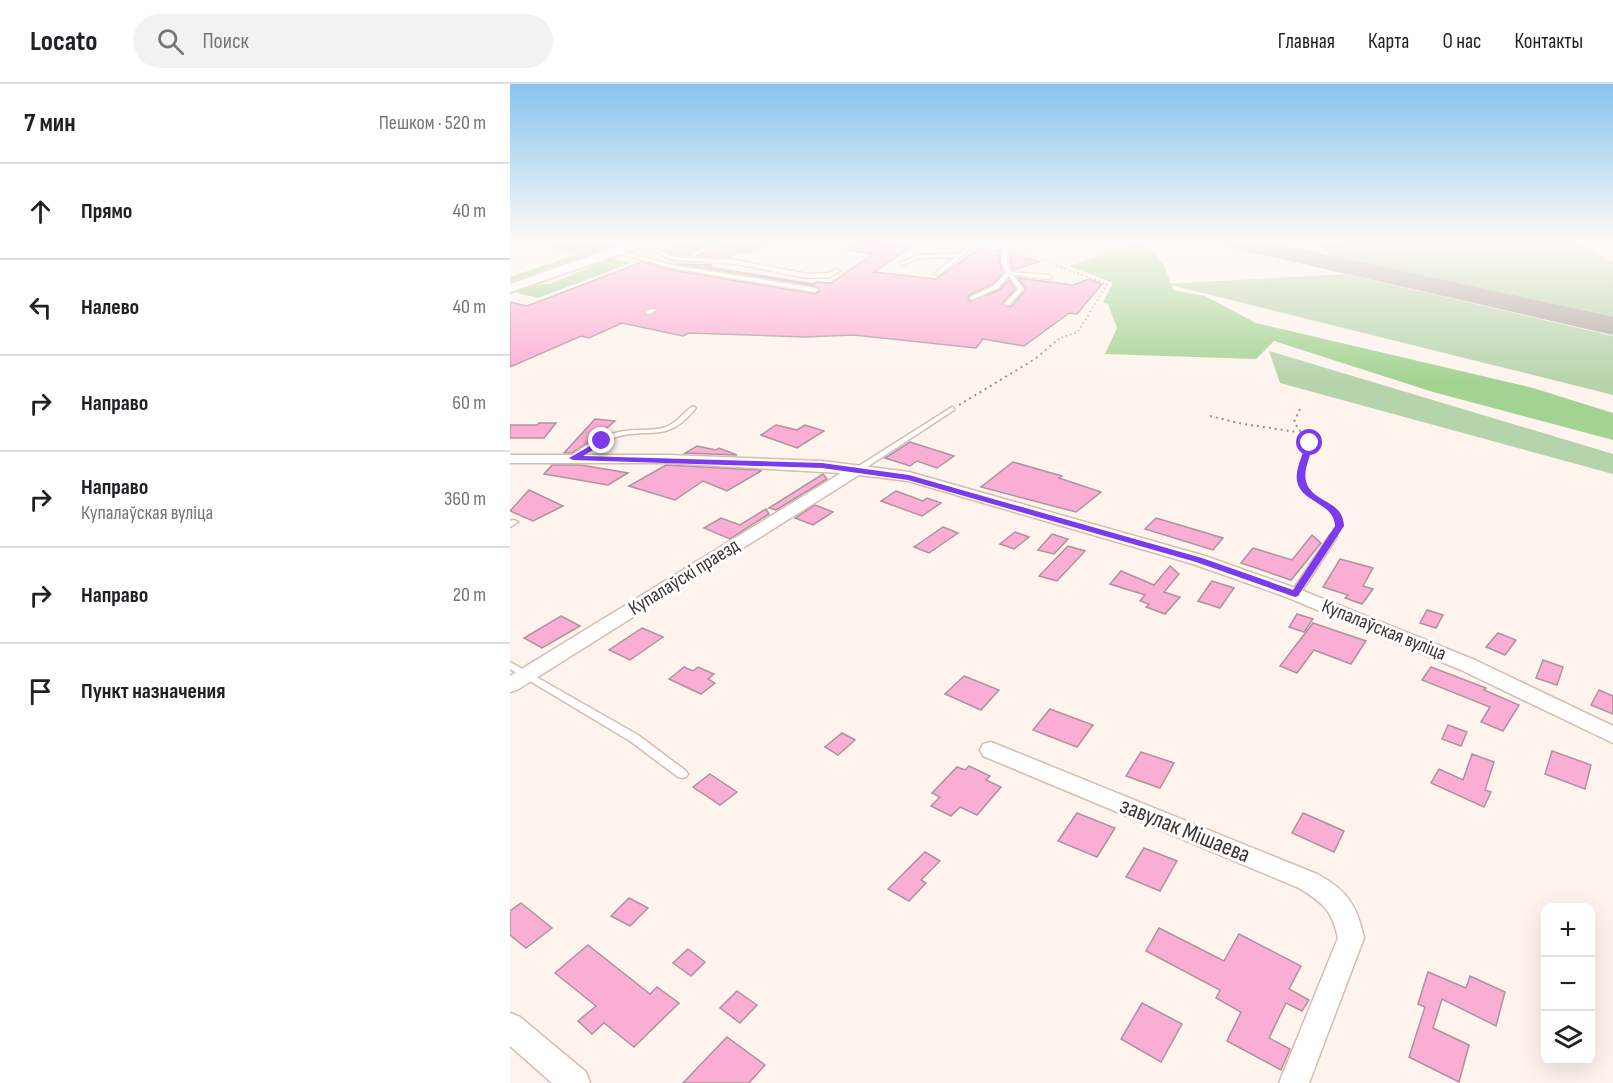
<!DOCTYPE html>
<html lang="ru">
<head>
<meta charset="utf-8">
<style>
	body { margin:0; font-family:"Sofia Sans Condensed",sans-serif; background:#f2f2f2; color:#202124 }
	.controls { position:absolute; right:18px; bottom:18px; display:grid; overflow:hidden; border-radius:12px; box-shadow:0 6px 24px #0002 }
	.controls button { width:54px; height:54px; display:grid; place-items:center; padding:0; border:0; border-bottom:2px solid #e0e0e0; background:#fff; color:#202124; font:30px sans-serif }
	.stop { position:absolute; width:18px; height:18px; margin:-14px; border:4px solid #7c3aed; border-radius:50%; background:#fff }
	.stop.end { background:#7c3aed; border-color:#fff; box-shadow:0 2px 6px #0008 }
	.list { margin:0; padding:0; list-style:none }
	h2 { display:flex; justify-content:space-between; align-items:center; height:78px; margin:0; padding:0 24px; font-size:26px }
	h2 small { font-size:20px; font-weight:400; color:#757577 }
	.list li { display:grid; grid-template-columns:39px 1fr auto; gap:18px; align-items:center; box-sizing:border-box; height:96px; padding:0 24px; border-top:2px solid #e0e0e0 }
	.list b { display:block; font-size:22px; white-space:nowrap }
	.list p { margin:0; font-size:20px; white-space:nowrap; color:#757577 }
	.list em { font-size:20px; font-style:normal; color:#757577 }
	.icon { flex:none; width:33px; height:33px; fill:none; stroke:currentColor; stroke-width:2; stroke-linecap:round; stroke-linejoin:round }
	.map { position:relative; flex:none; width:1103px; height:999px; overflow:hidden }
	header { display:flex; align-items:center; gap:36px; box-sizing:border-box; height:84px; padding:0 30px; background:#fff; border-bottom:2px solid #e0e0e0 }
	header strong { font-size:28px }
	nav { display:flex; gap:33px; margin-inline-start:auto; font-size:21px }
	.search { width:420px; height:54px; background:#f2f2f2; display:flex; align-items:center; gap:15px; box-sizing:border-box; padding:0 21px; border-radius:33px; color:#757577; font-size:22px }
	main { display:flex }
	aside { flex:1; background:#fff }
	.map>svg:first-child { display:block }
</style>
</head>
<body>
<header>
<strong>Locato</strong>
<div class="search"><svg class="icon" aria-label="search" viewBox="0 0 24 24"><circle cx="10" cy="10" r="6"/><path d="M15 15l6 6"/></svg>Поиск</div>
<nav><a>Главная</a><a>Карта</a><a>О нас</a><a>Контакты</a></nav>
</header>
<main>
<aside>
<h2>7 мин<small>Пешком · 520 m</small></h2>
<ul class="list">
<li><svg class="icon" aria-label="ahead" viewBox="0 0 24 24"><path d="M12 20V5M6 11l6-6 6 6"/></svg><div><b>Прямо</b></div><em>40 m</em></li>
<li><svg class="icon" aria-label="left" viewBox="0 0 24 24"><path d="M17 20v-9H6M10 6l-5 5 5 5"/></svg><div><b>Налево</b></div><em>40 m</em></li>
<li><svg class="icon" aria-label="right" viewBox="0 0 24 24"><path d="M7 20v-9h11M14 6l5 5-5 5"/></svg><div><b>Направо</b></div><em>60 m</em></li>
<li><svg class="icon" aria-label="right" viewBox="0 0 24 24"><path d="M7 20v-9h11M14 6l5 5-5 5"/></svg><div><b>Направо</b><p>Купалаўская вуліца</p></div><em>360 m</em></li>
<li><svg class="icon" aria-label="right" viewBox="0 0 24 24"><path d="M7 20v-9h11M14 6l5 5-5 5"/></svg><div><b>Направо</b></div><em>20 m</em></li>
<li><svg class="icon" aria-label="arrive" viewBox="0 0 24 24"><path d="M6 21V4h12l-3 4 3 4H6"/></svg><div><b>Пункт назначения</b></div></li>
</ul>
</aside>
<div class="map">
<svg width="1103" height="999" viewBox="0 0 1103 999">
	<rect width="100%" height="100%" fill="#fef3ed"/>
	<g fill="#b6d4ac">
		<polygon points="830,158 1066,158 1103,179 1103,236 824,176 808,161 832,160"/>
		<polygon points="835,190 1103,252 1103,311 657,200"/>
		<polygon points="759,267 1103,370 1103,390 770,299"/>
	</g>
	<g fill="#a3d392">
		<polygon points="21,158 94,158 101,164 0,198 0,193 68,170"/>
		<polygon points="164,158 268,158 237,170 204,163 192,164 178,173 164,172 149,166 159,163"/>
		<polygon points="626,159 634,160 654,180 663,206 695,212 746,239 1023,304 1103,329 1103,356 923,308 764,257 746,275 595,270 607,244 598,220 593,218 603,199 559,182"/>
		<polygon points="101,174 121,179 28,214 4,208 24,201 40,200"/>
	</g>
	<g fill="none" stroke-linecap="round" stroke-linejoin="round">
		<polygon fill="#b3a8a2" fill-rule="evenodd" points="715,158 759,158 1103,233 1103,251 727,165 718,163"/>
	</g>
	<g fill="#fbaed4" stroke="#ad939f" stroke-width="1.5">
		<polygon points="345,158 402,162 364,188 426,195 469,165 490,167 489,178 493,189 483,200 459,211 458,215 460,217 489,206 499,196 505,205 492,220 501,223 516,205 508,194 563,201 579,195 592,200 567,230 559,229 514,262 473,255 466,264 344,251 295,253 178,249 173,252 112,239 79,254 71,252 0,283 0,218 17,222 132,178 162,186 305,210 310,207 305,202 168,180 202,181 198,183 303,200 307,198 321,199 363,170 338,166 338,161 342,162"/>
		<polygon points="202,165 227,169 218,173 186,172"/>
		<polygon points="499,168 529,178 503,186"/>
		<polygon points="85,335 105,337 85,354 62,369 54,369"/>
		<polygon points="29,339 46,339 34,354 0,354 0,341 27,341"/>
		<polygon points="266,341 287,346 295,341 314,347 287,364 251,351"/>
		<polygon points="400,358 444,372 427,384 407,377 400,382 375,374"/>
		<polygon points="187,362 206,366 209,364 227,371 175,369"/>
		<polygon points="503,378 552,392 549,394 591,408 566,428 471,403"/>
		<polygon points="42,381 71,381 118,389 98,401 34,390"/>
		<polygon points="156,381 248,386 251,387 217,407 193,397 165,416 119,402"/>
		<polygon points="313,390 317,395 266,426 259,424"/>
		<polygon points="19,406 53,422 23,437 0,427"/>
		<polygon points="386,407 413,417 417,414 431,419 412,432 371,417"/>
		<polygon points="305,421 323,428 303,441 285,434"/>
		<polygon points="256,425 259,430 220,455 194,444 211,434 230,441"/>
		<polygon points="646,434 673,442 713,454 703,466 635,445"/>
		<polygon points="433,443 448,449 419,469 404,463"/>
		<polygon points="505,448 519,453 504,465 490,460"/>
		<polygon points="542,450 558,455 544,470 528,466"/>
		<polygon points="802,451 811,459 781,496 731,479 743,464 782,476"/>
		<polygon points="558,462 575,467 547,497 529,492"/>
		<polygon points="830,475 863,484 853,502 863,505 852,520 835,514 838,511 813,503"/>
		<polygon points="660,482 669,490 654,508 670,513 655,530 636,523 639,520 630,517 635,511 600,500 611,487 644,501"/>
		<polygon points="702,497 724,504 710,524 688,517"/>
		<polygon points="917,526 933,531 926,544 910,539"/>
		<polygon points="787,530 803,535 794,548 779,543"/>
		<polygon points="51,532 70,542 32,564 14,554"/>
		<polygon points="803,539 856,557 841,580 804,566 787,589 770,582"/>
		<polygon points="132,544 153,553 120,576 99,566"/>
		<polygon points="988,549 1006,556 995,571 976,563"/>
		<polygon points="1033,576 1053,583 1047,601 1026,594"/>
		<polygon points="174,583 183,587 188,583 204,590 198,595 205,599 191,610 159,595"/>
		<polygon points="921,583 976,604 974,606 1009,621 993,647 971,638 980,623 912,596"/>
		<polygon points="454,592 489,606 471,626 435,610"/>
		<polygon points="1089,606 1103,612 1103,630 1081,621"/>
		<polygon points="540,625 583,641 567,663 523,646"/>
		<polygon points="938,641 957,648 951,662 932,655"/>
		<polygon points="332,649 345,656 328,671 315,663"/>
		<polygon points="1042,667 1081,681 1075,705 1035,690"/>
		<polygon points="631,668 664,679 650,704 616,692"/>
		<polygon points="962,670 984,678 975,706 981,708 974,723 921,699 929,685 953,696"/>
		<polygon points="459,682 480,692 476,696 491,703 467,731 450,723 441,732 421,722 430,713 422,709 447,683 455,686"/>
		<polygon points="200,690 227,708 210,721 183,703"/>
		<polygon points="567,729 605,744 587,773 548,757"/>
		<polygon points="793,729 834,747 824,768 782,749"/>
		<polygon points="634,764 667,777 650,807 616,793"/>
		<polygon points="415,768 430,777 411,796 416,799 399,817 378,805"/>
		<polygon points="119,814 138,824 120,842 101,832"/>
		<polygon points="11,819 42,844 16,864 0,851 0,827"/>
		<polygon points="649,844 714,877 729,850 791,882 779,905 799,916 792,927 776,919 759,954 780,965 771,986 717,957 731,928 706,914 710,906 636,867"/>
		<polygon points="78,861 140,910 147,903 169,919 124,963 94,939 82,950 68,937 86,922 45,889"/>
		<polygon points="178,865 195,878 181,892 163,879"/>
		<polygon points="918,888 956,904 960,892 995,908 986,942 932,915 923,944 959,961 949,998 899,973 915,923 908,920"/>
		<polygon points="227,907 247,921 230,939 210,924"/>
		<polygon points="632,919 672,940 651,978 611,955"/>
		<polygon points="217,953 255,981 239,999 173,999"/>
	</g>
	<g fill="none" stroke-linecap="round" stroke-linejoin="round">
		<defs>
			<g id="service">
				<polygon points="97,158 103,158 117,164 113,165"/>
				<polygon points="128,158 164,173 225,176 298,190 318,189 327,185 330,187 319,193 298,194 225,180 163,176 127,160"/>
				<polygon points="338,158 343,158 343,159 341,160"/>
				<polygon points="464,158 469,158 429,191 424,190 445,173 409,174 393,181 390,179 408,171 449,170"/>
				<path d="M479 158C486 158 491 160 497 165V177L501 188 539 191 542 193 539 195 503 191 514 205 499 221 494 220 508 205 499 192 488 204 464 215H460V213L484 202 496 189 491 177 493 166Z"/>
				<polygon points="105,166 162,181 305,204 308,206 305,208 162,184 103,168 103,166"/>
				<polygon points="141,225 146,226 140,230 136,230 136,228"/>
				<path d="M183 322 186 324 185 325C156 361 138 342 103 354 89 358 78 368 66 376H60L59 374C74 361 95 350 114 347 127 345 140 347 153 344 167 340 172 329 183 322Z"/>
				<polygon points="442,323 444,324 444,326 351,387 345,387 344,385"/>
				<polygon points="4,436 8,438 0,443 0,437"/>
				<polygon points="823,450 827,453 790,510 785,513 782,512 780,510 820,451"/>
				<polygon points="0,578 128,651 176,687 178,690 176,693 172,694 168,693 120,657 0,585"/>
			</g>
			<g id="minor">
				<polygon points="0,371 159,371 312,377 399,388 695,472 791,506 965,576 1103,642 1103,659 951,586 779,514 683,480 398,397 349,391 7,606 0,608 0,592 331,389 159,379 0,379"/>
				<path d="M481 658 807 790C837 806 847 821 854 854L799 999H769L828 854C822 826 813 819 789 804L473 672 470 666 473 660Z"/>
				<polygon points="0,929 10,933 76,988 80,999 42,999 0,962"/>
			</g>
			<polygon id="tertiary" points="121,158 138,158 136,161 0,208 0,200"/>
		</defs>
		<use href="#service" stroke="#d7bcaf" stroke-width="3"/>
		<use href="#minor" stroke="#d7bcaf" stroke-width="3"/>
		<use href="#tertiary" stroke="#d7bcaf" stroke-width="4"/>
		<polyline stroke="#9b908a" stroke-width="1.5" stroke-dasharray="1.5 3" stroke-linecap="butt" points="504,166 597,200 568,248 550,254 543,260"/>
		<g stroke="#9b908a" stroke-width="2" stroke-dasharray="2 4" stroke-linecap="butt">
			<polyline points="449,321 525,275 545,258"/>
			<polyline points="790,325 784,338 801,363 792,387"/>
			<polyline points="700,332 733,340 787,348"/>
		</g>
		<path stroke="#9b908a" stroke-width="3" stroke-dasharray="3 4.5" stroke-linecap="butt" d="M792 385C790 410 815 417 829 433L828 446"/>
		<use href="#service" fill="#fff" fill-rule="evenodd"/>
		<use href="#minor" fill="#fff" fill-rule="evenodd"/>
		<use href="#tertiary" fill="#fff" fill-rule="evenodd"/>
	</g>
	<linearGradient id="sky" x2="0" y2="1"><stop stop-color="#87c4ef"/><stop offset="0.53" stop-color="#fffaf7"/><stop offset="1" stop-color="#fffaf7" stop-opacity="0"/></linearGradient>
	<rect width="1103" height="298" fill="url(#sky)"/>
	<path fill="#7c3aed" d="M92 355 96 357 94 359 73 372 312 379 399 391 692 474 783 506 825 442C824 418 791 419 787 397 785 385 793 371 796 359L800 357 804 359C801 370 793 386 796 397 801 419 833 415 834 442L788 512 785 513 686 478 398 396 312 384 63 376 59 374Z"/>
	<g text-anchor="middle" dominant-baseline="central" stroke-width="6" stroke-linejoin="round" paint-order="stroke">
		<g font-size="20" fill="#413631" stroke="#fff">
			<text transform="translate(174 493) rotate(-32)">Купалаўскі праезд</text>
			<text transform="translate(874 546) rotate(22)">Купалаўская вуліца</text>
		</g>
		<g font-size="24" fill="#413631" stroke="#fff">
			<text transform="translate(675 746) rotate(22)">завулак Мішаева</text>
		</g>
	</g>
</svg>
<div class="controls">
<button>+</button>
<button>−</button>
<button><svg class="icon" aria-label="layers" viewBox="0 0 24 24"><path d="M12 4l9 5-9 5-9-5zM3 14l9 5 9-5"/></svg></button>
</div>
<div class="stop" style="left:800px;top:359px"></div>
<div class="stop end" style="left:92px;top:357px"></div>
</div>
</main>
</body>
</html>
